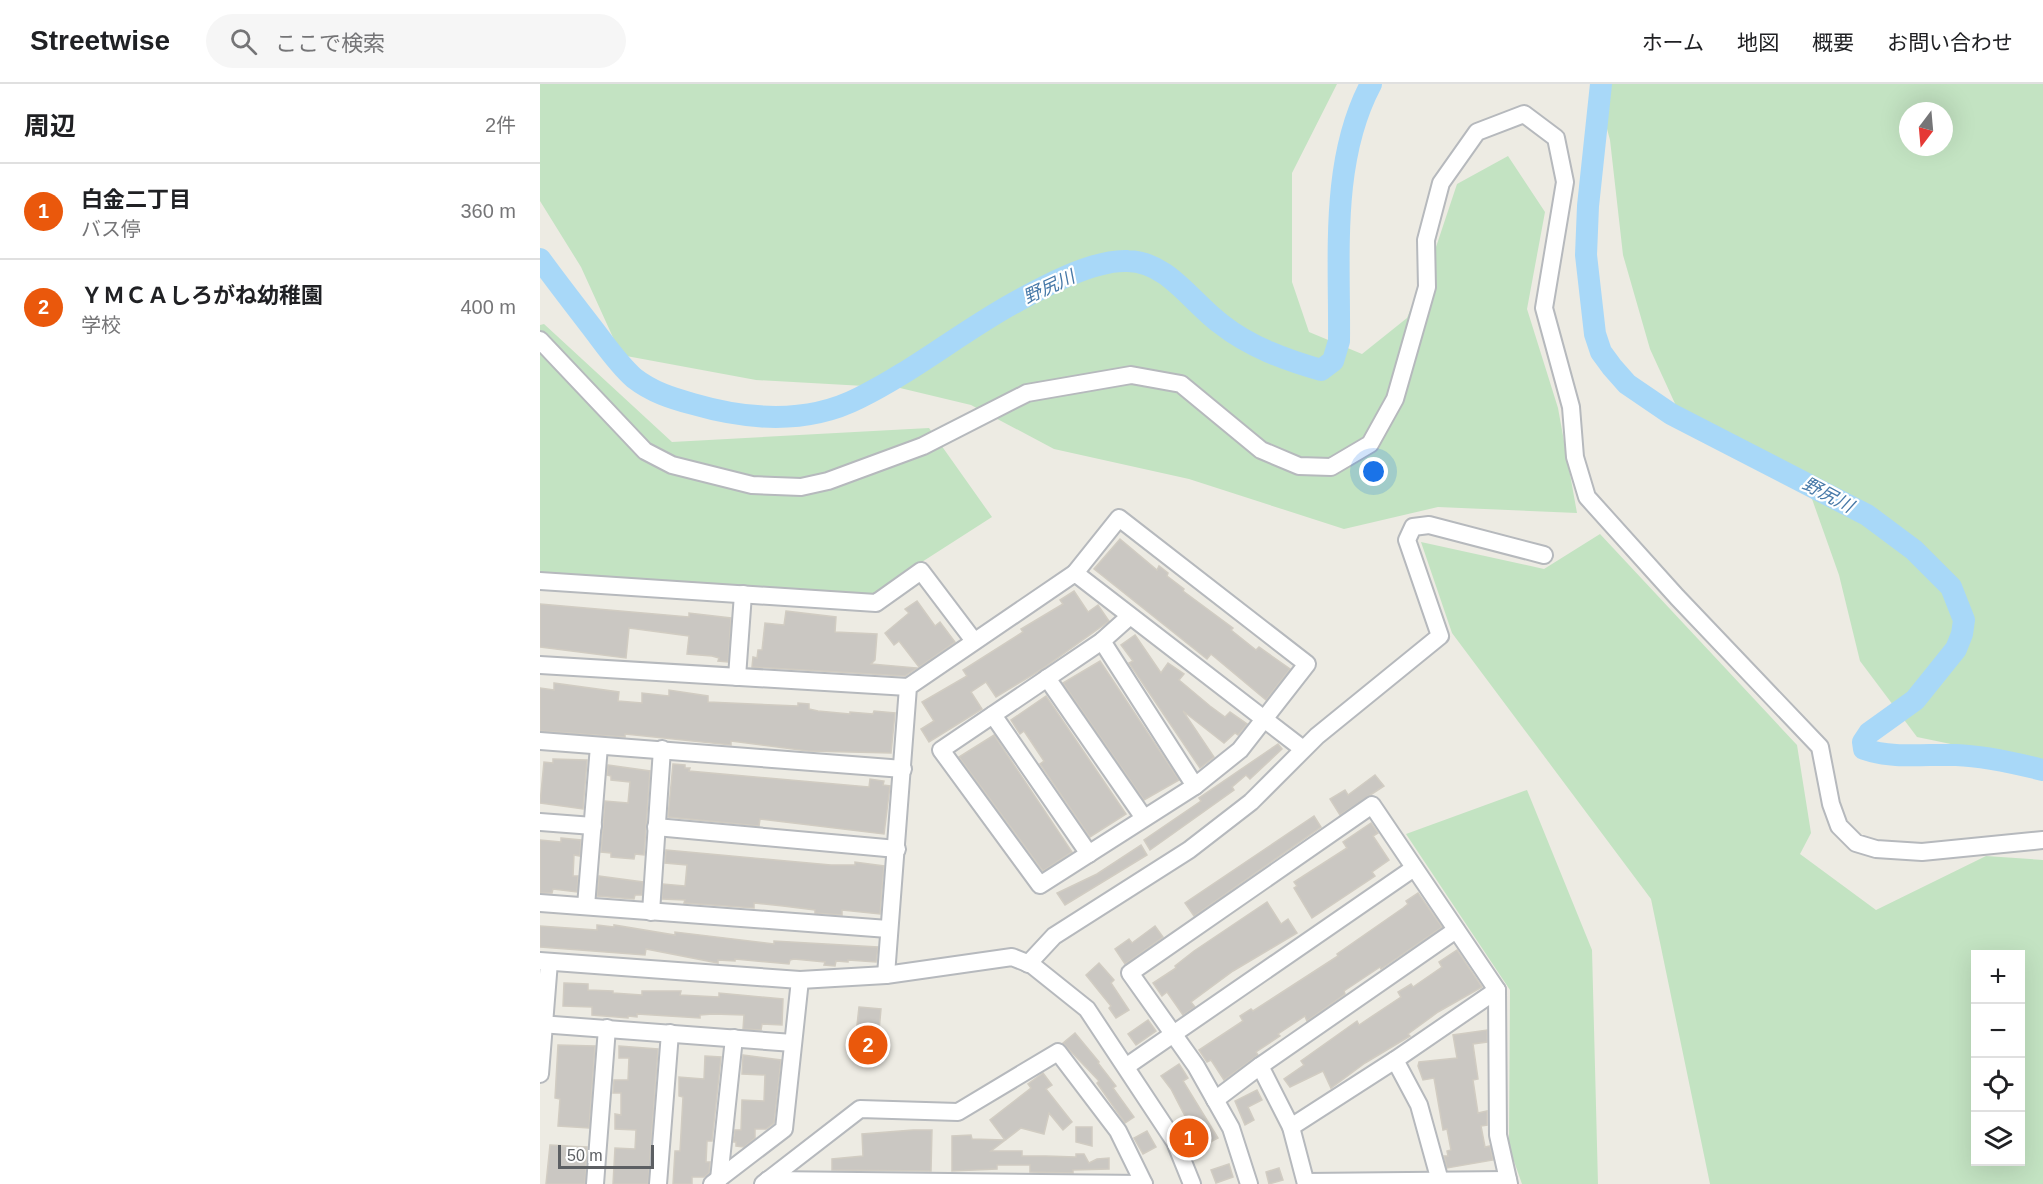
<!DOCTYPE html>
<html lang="ja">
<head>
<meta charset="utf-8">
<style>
	body { margin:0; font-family:Arial,"Noto Sans JP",sans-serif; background:#f6f6f6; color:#202124 }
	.controls { position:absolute; right:18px; bottom:18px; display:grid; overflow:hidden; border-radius:0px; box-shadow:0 6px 24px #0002 }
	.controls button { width:54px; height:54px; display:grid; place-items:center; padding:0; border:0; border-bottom:2px solid #e0e0e0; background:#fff; color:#202124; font:30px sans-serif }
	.compass { position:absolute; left:1359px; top:18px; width:54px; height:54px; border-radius:50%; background:#fff; box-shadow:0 6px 24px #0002; rotate:196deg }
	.scale { position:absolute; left:18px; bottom:15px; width:96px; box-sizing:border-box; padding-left:6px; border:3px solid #5c5f63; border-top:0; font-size:16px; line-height:21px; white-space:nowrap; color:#5c5f63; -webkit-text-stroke:4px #fff; paint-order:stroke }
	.you { position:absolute; left:834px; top:388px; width:21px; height:21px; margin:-15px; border:4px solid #fff; border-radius:50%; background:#1a73e8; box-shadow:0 0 0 9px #1a73e833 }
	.badge { display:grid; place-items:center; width:39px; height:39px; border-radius:50%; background:#ea580c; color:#fff; font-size:20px; font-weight:700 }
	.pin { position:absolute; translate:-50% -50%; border:3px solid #fff; box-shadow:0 2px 6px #0006 }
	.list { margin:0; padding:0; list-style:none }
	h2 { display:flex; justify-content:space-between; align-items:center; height:78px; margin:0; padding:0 24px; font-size:26px }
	h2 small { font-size:20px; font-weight:400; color:#757577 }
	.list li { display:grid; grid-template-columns:39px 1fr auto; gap:18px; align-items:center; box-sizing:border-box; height:96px; padding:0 24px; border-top:2px solid #e0e0e0 }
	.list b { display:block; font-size:22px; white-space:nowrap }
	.list p { margin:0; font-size:20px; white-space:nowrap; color:#757577 }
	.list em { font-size:20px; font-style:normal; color:#757577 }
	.icon { flex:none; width:33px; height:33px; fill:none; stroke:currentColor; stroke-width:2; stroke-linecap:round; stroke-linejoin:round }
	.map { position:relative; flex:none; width:1503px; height:1100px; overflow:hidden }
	header { display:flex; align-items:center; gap:36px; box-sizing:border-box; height:84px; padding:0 30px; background:#fff; border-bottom:2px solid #e0e0e0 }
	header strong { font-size:28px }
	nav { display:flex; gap:33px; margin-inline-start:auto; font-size:21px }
	.search { width:420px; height:54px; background:#f6f6f6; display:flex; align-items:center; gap:15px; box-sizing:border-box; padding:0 21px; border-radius:33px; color:#757577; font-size:22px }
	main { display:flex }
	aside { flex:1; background:#fff }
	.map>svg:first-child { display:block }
</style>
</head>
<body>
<header>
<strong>Streetwise</strong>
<div class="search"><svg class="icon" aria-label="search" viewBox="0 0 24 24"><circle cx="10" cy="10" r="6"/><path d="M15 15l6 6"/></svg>ここで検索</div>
<nav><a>ホーム</a><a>地図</a><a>概要</a><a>お問い合わせ</a></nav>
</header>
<main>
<aside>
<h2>周辺<small>2件</small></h2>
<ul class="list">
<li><span class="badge">1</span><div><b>白金二丁目</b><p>バス停</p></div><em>360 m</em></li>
<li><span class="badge">2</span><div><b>ＹＭＣＡしろがね幼稚園</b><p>学校</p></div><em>400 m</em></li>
</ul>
</aside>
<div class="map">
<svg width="1503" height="1100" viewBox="0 0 1503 1100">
	<rect width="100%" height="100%" fill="#edebe3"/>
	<g fill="#c3e3c2" fill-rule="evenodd">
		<polygon points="0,0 797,0 752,89 752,198 769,248 822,270 867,234 896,163 917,100 968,72 1005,128 987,225 1018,324 1037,429 898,423 804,445 649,395 514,365 431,321 360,304 216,296 81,271 41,183 0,117"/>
		<path d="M1055 0H1503V679L1377 653 1320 577 1299 491 1272 415 1237 379 1143 337 1110 265 1083 171 1070 56ZM1368 27H1404V63H1368Z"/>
		<polygon points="4,240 132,358 389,344 452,433 332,510 0,491 0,241"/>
		<path d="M1060 450 1257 661 1271 749 1260 770 1336 826 1446 772 1503 776V1100H1170L1111 815 912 549 881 458 1004 485ZM1436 870H1480V1078H1436Z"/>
		<polygon points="987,706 1052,866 1058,1100 982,1100 969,1063 970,906 866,750"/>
	</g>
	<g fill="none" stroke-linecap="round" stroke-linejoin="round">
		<g stroke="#a8d8f8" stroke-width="22">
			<path d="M1061 0 1048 122 1046 171 1055 250 1061 268 1072 283 1087 300 1131 330 1327 431 1374 466 1411 503 1424 536 1422 550 1416 565 1375 616 1329 649 1323 658 1324 665C1352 675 1386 670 1416 671 1445 672 1475 679 1503 686"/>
			<path d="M0 175C16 197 33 219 50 241 64 259 77 279 94 294 112 308 131 314 153 320 208 336 266 341 319 314 372 288 420 249 472 220 501 204 553 175 588 177 628 178 651 218 681 240 710 263 746 276 781 286L793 277 799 257C800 173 790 77 831 0"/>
		</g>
	</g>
	<g fill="#cac7c2" stroke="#d1ccc2" stroke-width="1.5">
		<polygon points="580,455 617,486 619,482 628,489 627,492 644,505 643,507 693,544 691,546 716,566 719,563 750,585 726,616 671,570 667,575 554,485"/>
		<polygon points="534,507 548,528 558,521 569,537 502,585 456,613 446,598 431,608 442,625 389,658 381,645 394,637 382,618 427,592 423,586 483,548 481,545 523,520 520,516"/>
		<polygon points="377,517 395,542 400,538 415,558 379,583 359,557 354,561 345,549 369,529 365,525"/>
		<polygon points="0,520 149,533 149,529 191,534 188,578 178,577 179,574 172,572 147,570 149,552 89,544 86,574 0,563"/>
		<polygon points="246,527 296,533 295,548 337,550 335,576 331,580 377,584 365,592 212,583 213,573 217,574 218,566 222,566 225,539 244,541"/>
		<polygon points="595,551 621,589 628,579 644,590 639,596 670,622 685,633 690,628 707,640 698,651 695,649 684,659 643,627 674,673 660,684 589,579 593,577 581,561"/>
		<polygon points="560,577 639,696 604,716 523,599"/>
		<polygon points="14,599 79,608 78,617 102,619 102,609 129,612 129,606 168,612 168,618 258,622 258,619 269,620 269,625 278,627 310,630 310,628 333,630 334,627 355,629 351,669 268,667 191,657 191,661 85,650 85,653 0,647 0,604 14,606"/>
		<polygon points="506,612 586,730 550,753 500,680 504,677 484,647 480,650 471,636"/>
		<polygon points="454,651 532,768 503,787 419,673"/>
		<polygon points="738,660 742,665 710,695 706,691 692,703 694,706 610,766 604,756 661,717 659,714"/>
		<polygon points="13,675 47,676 43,725 0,719 4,678 13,679"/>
		<polygon points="133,680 145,681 145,684 150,684 149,687 329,703 330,695 344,697 343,701 350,702 344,750 220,735 219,742 128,733"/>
		<polygon points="68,681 110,687 104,771 95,770 94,775 71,773 71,769 61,768 65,717 88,719 90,698 71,696 71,692 67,691"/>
		<polygon points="835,691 844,702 800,731 790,715 805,706 808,711"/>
		<polygon points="774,732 781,743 654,832 645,819"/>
		<polygon points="831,739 838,749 833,752 849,776 832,788 835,792 772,834 754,804 757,802 754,798 807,764 803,758"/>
		<polygon points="21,754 41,756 40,772 34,771 33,792 38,792 37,808 13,805 12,809 0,809 0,756 21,758"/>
		<polygon points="601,761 607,771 525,821 517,809 557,790"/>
		<polygon points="126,766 291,781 315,781 315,778 344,782 340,830 302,826 302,831 275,829 275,826 243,822 214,819 214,824 144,819 145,816 122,815 123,800 145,802 147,781 125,779"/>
		<polygon points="59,792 103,798 102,811 95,811 94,815 57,812"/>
		<polygon points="878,809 902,843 841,885 840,883 804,907 805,910 767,937 765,932 738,950 740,952 716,968 718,971 684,996 671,976 667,978 659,966 703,937 700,932 711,925 713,927 798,872 797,870 863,824 868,820 866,817"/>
		<polygon points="727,818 741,840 748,835 757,849 693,887 651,918 655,923 643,931 627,908 622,912 613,899 636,884 635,882 654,867"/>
		<polygon points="57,841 74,843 74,841 135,851 135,848 234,860 234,857 338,863 336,878 308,876 308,878 296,877 295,882 284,881 285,878 254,875 250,876 249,880 195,875 195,877 178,876 178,879 106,865 105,871 0,863 0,842 57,846"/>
		<polygon points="615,842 623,853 585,880 575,865 589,855 592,859"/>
		<polygon points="917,866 942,903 898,928 868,950 870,952 825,979 791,1004 783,987 750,1003 744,995 764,981 761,977 817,937 819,941 861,913 858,908 871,900 873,903 902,883 899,878"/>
		<polygon points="559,879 574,896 571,899 589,926 576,934 569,924 571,922 546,891"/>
		<polygon points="24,899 48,900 48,906 73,907 73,909 102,911 102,907 141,907 140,911 179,913 179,909 243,915 242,941 222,940 221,946 203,945 204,931 173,930 160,931 160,934 97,930 97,933 88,932 88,934 52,931 52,923 23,922"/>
		<polygon points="319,923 341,925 336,979 313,977"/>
		<polygon points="608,936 616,947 596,961 588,950"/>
		<polygon points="947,946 947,958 933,960 938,995 933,996 938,1029 947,1027 947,1041 941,1042 945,1063 950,1062 953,1076 907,1084 904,1072 908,1072 907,1067 911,1066 907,1045 903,1046 894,994 883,996 878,982 879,978 917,974 913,951"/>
		<polygon points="535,949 559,978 558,979 576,1002 573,1004 594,1033 585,1039 557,999 559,997 523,959"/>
		<polygon points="18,961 55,962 49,1044 18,1042 20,1015 15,1014"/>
		<polygon points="79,962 118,965 108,1100 73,1100 75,1064 95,1065 96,1046 75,1045 75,1030 81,1031 81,1009 73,1009 74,996 88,996 89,974 79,974"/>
		<polygon points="203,971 241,976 234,1039 226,1045 215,1045 215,1054 204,1063 196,1062 196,1058 193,1058 195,1046 201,1046 202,1016 224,1017 225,991 202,990"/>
		<polygon points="165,972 181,973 172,1057 167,1057 166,1078 170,1078 169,1089 164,1093 152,1093 152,1100 133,1100 135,1067 140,1067 143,1013 139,1012 139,993 164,995"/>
		<polygon points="639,980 648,994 643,997 678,1054 661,1063 631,1005 621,992"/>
		<polygon points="503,989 512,1001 506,1005 532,1038 523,1046 509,1029 504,1050 481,1044 451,1067 482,1067 482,1072 506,1072 536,1073 536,1070 544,1070 549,1079 557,1075 569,1074 569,1085 533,1086 533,1089 490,1088 490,1081 457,1081 457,1085 412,1087 412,1052 431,1051 432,1055 465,1056 450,1036 491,1004 488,1000"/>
		<polygon points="717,1006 722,1016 708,1023 714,1036 705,1041 695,1017"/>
		<polygon points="536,1043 552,1043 552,1062 536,1058"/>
		<polygon points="373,1046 392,1046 391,1087 292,1086 292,1075 323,1072 322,1050"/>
		<polygon points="607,1047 616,1063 603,1070 594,1054"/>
		<polygon points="10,1061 47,1063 45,1100 6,1100"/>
		<polygon points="689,1080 693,1093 676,1099 671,1086"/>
		<polygon points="739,1084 743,1096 729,1100 726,1088"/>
	</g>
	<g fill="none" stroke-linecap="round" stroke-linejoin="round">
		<defs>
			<g id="minor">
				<polyline points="0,256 105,367 132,381 212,401 261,403 288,397 383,362 487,309 591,291 641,300 721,366 759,382 791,383 830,360 855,315 887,203 886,156 901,99 937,48 984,30 1016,54 1025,98 1004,224 1031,323 1035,373 1047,413 1137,513 1280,663 1291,720 1299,742 1316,759 1336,765 1382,768 1503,756"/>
				<polyline points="535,489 579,434 767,580 700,666 655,702 500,801 401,666 562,557 590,532"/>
				<polyline points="0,497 336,519 381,487 434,557"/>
				<polyline points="562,557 655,702"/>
				<polyline points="0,581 368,603"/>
				<polyline points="197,593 203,510"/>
				<polyline points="507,594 604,734"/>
				<polyline points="453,631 549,770"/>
				<polyline points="0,657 363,685"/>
				<polyline points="0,738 53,742"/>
				<polyline points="116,743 357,765"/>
				<polyline points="0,819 348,845"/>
				<polyline points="46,822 59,662"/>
				<polyline points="111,828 122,665"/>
				<polyline points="0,877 260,896 346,891 472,873 492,881 547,925 635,1058 652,1100"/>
				<polyline points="488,880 514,852 649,766 711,718 777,652 900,552 867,456 873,443 889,441 1004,471"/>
				<polyline points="346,891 368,603 535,489 763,665"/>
				<polyline points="0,940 253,959"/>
				<polyline points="855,976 879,1021 900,1097"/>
				<polyline points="587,982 874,784"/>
				<polyline points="720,982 916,846"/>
				<polyline points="0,990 9,878"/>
				<polyline points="675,1016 720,982 751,1043 766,1100"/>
				<polyline points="751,1043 855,976 957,906"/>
				<polyline points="179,1095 194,954"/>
				<polyline points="228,1096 604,1100"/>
				<polyline points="766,1098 968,1096"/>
				<polyline points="55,1100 67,944"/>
				<polyline points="118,1100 130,949"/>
				<polyline points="172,1100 244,1045 260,896"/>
				<polyline points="223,1100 320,1025 418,1028 518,968 578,1047 604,1100"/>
				<polyline points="709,1100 691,1044 656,982 590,889 832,721 957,906 958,1051 969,1100"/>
			</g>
		</defs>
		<use href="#minor" stroke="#b6b9bd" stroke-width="20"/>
		<use href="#minor" stroke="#fff" stroke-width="16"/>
	</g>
	<g text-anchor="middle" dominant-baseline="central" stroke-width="4.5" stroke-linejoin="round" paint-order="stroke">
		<g font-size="18" font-style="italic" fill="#4779a8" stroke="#fff">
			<text transform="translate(509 203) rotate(-25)">野尻川</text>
			<text transform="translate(1288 411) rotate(28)">野尻川</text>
		</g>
	</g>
</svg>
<div class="controls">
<button>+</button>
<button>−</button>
<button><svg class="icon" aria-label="locate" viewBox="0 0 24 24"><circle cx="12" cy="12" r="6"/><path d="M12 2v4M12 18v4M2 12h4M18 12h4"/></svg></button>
<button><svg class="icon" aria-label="layers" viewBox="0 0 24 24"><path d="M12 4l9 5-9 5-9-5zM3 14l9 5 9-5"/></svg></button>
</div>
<svg class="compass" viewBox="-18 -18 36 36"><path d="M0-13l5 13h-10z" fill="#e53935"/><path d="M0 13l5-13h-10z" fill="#757577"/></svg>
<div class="scale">50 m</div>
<div class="you"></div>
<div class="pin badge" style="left:649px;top:1054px">1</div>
<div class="pin badge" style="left:328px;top:961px">2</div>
</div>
</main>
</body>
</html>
